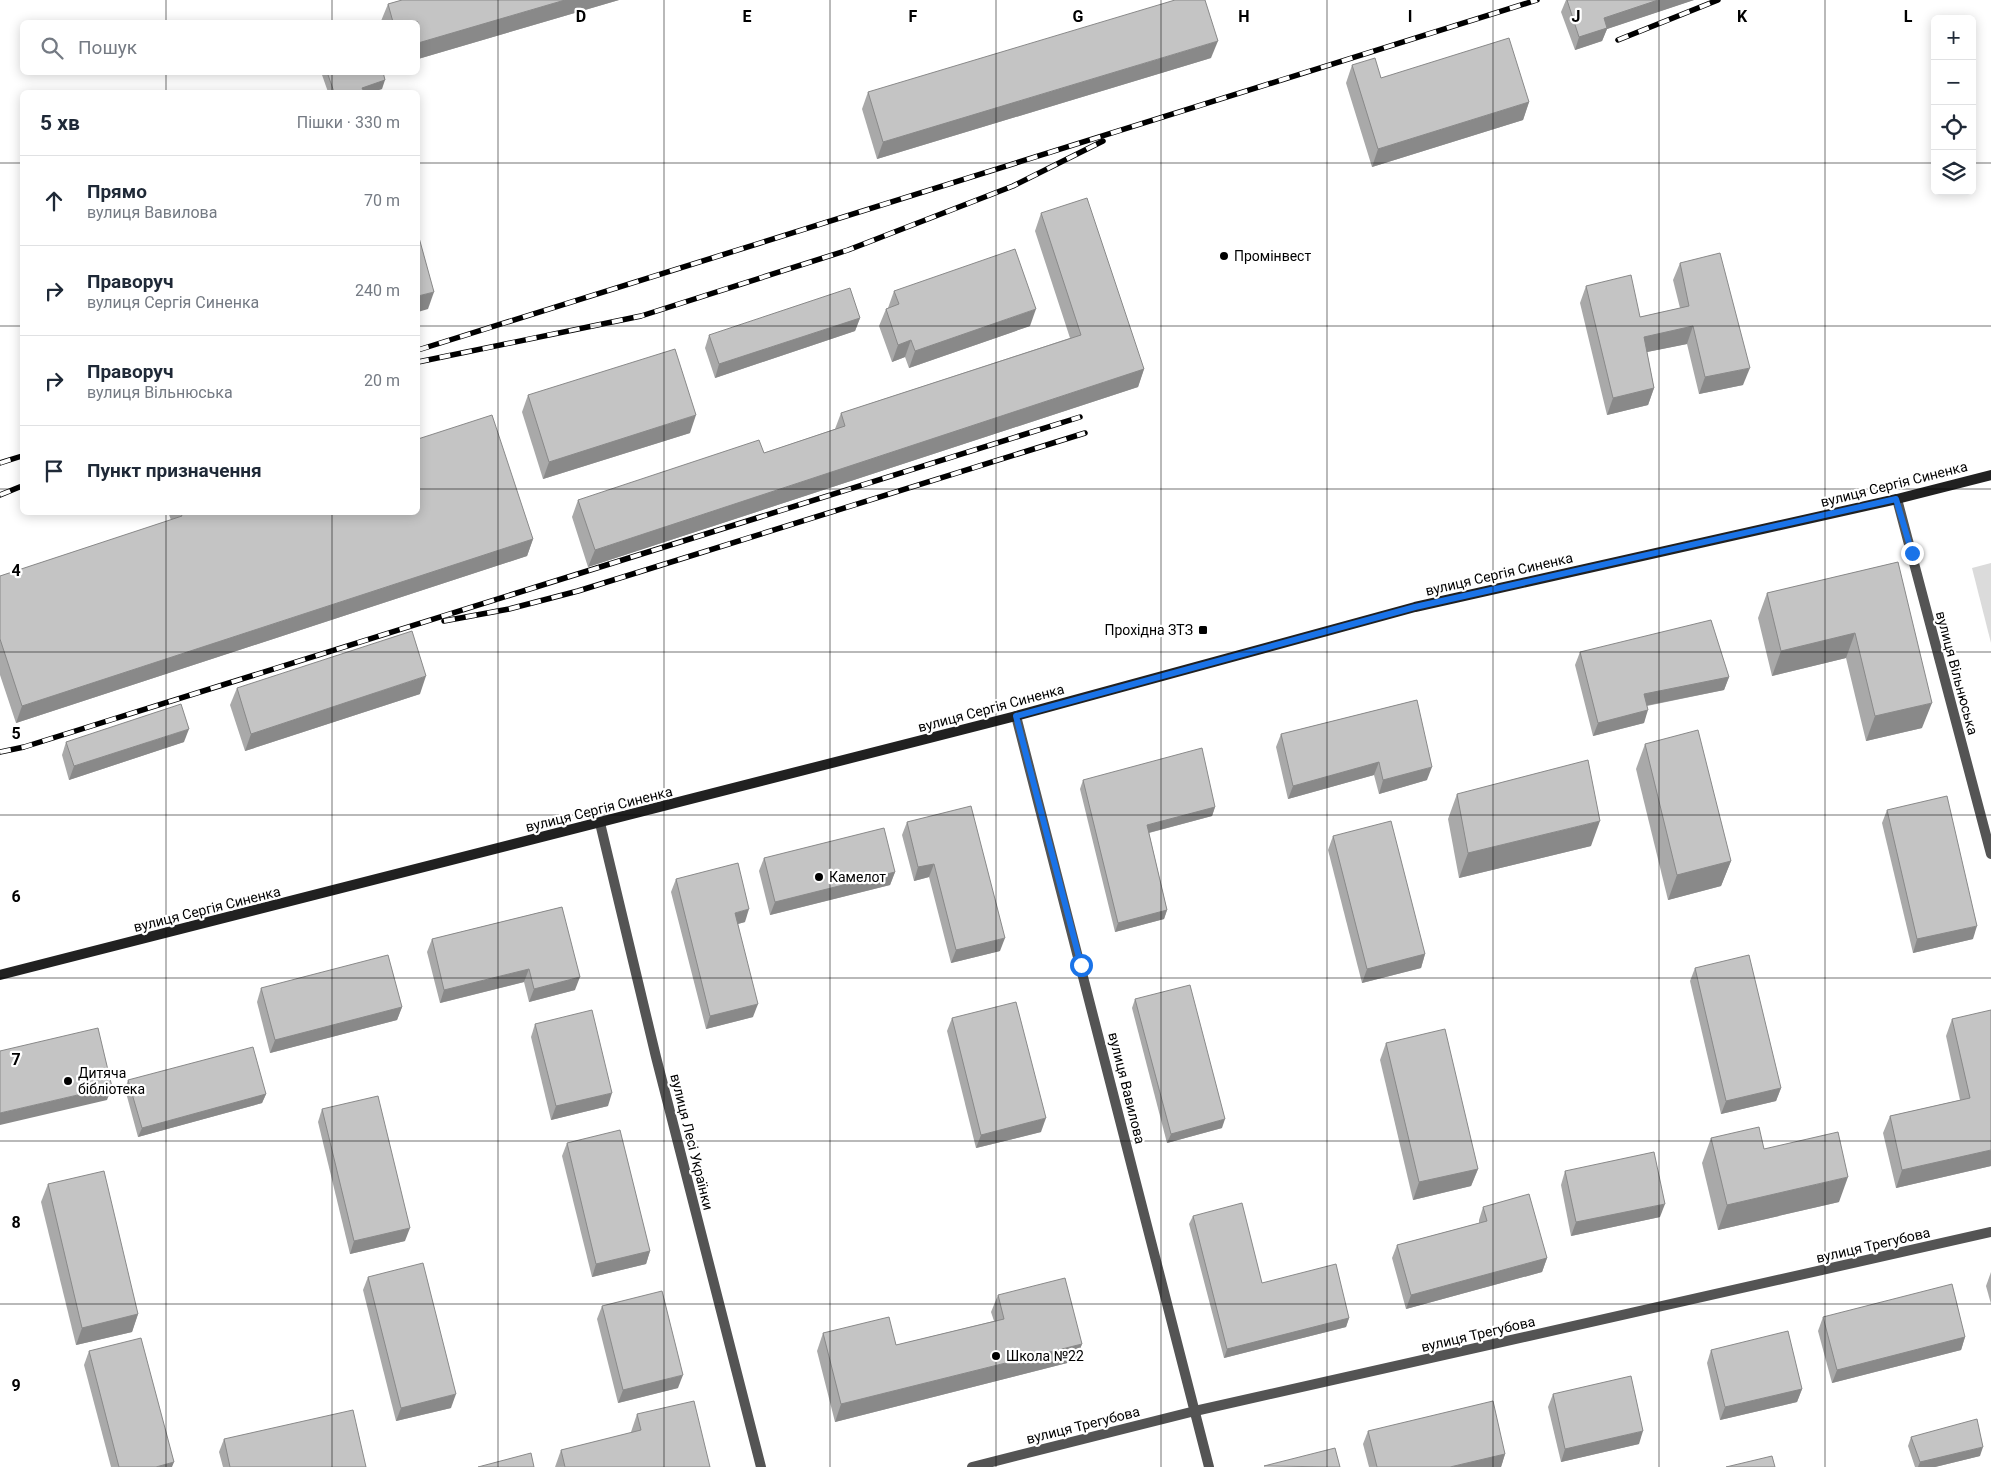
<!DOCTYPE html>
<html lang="uk">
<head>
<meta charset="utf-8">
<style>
	body { margin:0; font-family:Roboto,sans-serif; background:#f6f6f7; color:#1f2937 }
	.controls { position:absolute; right:15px; top:15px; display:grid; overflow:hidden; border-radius:8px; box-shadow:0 2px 12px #0003 }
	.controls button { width:45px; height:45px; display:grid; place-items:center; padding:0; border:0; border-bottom:1px solid #e0e1e3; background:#fff; color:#1f2937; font:25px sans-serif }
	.stop { position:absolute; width:15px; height:15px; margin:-11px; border:4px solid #1a73e8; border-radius:50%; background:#fff }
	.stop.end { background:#1a73e8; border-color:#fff; box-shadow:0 1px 5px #0008 }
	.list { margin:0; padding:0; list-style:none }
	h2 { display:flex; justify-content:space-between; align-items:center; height:65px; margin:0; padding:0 20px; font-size:21px }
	h2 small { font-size:16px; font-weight:400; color:#747a83 }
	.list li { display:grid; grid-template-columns:32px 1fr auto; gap:15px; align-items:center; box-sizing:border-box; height:90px; padding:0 20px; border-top:1px solid #e0e1e3 }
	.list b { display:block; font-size:19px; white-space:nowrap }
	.list p { margin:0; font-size:16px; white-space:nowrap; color:#747a83 }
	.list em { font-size:16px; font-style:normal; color:#747a83 }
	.icon { flex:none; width:28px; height:28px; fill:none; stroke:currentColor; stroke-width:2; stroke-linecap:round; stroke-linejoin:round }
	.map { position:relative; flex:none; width:1991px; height:1467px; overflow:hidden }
	.search { position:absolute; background:#fff; box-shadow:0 2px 12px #0003; left:20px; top:20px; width:400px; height:55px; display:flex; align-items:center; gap:12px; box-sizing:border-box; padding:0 18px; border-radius:8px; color:#747a83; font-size:19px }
	.panel { position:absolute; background:#fff; box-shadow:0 2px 12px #0003; left:20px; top:90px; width:400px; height:425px; border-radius:8px }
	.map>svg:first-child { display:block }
</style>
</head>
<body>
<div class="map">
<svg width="1991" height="1467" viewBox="0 0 1991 1467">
	<rect width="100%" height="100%" fill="#fff"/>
	<polygon fill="#dbdbdb" points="1991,563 1991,643 1972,568"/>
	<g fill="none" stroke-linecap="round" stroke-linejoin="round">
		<g stroke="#545454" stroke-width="10">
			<polyline points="1897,499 1991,854"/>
			<polyline points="1016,716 1209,1467"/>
			<polyline points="600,823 656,1057 761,1467"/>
			<polyline points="972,1467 1195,1411 1991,1232"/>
		</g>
		<polyline stroke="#212121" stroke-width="10" points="0,975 1016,716 1415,607 1897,499 1991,475"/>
		<defs>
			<g id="rail">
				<polyline points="1618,40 1718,0"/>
				<polyline points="418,350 1537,0"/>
				<polyline points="418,362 641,316 848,250 1013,186 1103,141"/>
				<polyline points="0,463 22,456"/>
				<polyline points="0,495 22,486"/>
				<polyline points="444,621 509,609 578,591 1085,433"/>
				<polyline points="0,752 24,747 1080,417"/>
			</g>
		</defs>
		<use href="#rail" stroke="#000" stroke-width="5.5"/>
		<use href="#rail" stroke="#fff" stroke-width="4" stroke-dasharray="11" stroke-linecap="butt"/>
	</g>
	<g fill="#a9a9a9">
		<polygon points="402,0 619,0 418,59 418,22 382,22 381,21 388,4"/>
		<polygon points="1566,0 1694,0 1607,29 1602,41 1575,50 1561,12"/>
		<polygon points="1211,58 877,159 862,109 868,92"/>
		<polygon points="1352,65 1381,78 1529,102 1523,120 1372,167 1346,83"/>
		<polygon points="321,72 383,72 382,89 372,92 328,92"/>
		<polygon points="1041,213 1144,369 1138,387 588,567 572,517 578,500 764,453 835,429 841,413 1070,338 1035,231"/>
		<polygon points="1680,263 1743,385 1699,394 1687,344 1647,352 1654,388 1648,405 1607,415 1580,303 1586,286 1640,317 1680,308 1673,280"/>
		<polygon points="894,291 1030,326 909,368 905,357 892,362 879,326 886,309 888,308"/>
		<polygon points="860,318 855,331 715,378 705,348 709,335"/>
		<polygon points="528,395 690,433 543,479 522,412"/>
		<polygon points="168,512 418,512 533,539 527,556 16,723 0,675 0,576 171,520"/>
		<polygon points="1898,562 1922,728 1866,741 1846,658 1772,676 1758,618 1767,593"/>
		<polygon points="1580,652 1729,677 1724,690 1647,706 1644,723 1593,736 1575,665"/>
		<polygon points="237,688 420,694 245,751 230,705"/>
		<polygon points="1417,700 1427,780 1379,794 1374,775 1288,799 1276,747 1281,734"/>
		<polygon points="66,742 184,742 69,780 62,755"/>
		<polygon points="1645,744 1731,861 1721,886 1668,900 1636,769"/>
		<polygon points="1083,780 1215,807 1212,816 1149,833 1167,910 1164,919 1115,932 1080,789"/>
		<polygon points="1457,794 1591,846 1459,878 1448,819"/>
		<polygon points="1887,810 1973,939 1913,953 1882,823"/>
		<polygon points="907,822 1000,951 951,963 929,877 914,881 902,835"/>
		<polygon points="1333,836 1425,954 1421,968 1362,983 1328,850"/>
		<polygon points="764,858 895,872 890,885 770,915 759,871"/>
		<polygon points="676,879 745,922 738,924 753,1017 706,1029 671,892"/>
		<polygon points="562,907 575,990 529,1002 524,982 440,1003 427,952 432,939"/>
		<polygon points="1695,968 1781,1088 1776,1101 1721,1114 1690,981"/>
		<polygon points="261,988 402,1007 397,1020 270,1053 257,1002"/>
		<polygon points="1135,999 1222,1128 1167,1143 1132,1008"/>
		<polygon points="952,1018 1041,1132 976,1148 947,1031"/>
		<polygon points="1952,1019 1991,1166 1896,1188 1883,1133 1890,1116 1960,1100 1946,1036"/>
		<polygon points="535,1024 608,1106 551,1120 531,1037"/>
		<polygon points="1386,1043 1478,1169 1471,1186 1413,1200 1380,1060"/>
		<polygon points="128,1080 266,1094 262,1103 138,1137 125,1089"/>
		<polygon points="322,1109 405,1241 350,1254 318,1122"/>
		<polygon points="1711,1138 1764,1149 1839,1202 1718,1230 1702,1163"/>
		<polygon points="567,1143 650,1251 646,1264 592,1277 562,1156"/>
		<polygon points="1565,1171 1660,1217 1571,1236 1561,1185"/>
		<polygon points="48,1184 138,1314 132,1332 76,1345 41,1202"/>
		<polygon points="1483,1207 1547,1258 1542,1272 1406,1309 1392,1258 1397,1245 1479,1223 1479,1220"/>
		<polygon points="1193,1216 1262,1283 1349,1318 1346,1327 1224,1358 1189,1224"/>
		<polygon points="1991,1272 1991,1304 1986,1286"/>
		<polygon points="368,1277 451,1408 396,1421 363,1290"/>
		<polygon points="998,1295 1082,1344 1075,1361 835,1422 817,1351 823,1333 896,1345 994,1321 991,1312"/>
		<polygon points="602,1306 678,1388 618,1403 597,1319"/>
		<polygon points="1823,1317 1965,1337 1961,1350 1832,1383 1818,1331"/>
		<polygon points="1711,1350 1802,1389 1797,1402 1720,1420 1707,1363"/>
		<polygon points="89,1351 172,1467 111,1467 84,1365"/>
		<polygon points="1553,1394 1639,1444 1561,1462 1548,1407"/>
		<polygon points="637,1414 710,1467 555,1467 561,1450 631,1433 631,1432"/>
		<polygon points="1368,1431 1505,1454 1501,1467 1369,1467 1363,1444"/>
		<polygon points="1911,1437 1980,1456 1935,1467 1915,1467 1908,1446"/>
		<polygon points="224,1439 366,1467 223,1467 219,1452"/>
	</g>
	<g fill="#898989">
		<polygon points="565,0 619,0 418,59 418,43"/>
		<polygon points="1658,0 1694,0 1607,29 1602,41 1575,50 1579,37 1604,18"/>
		<polygon points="1218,41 1211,58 877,159 883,142"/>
		<polygon points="385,80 382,89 372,92 361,92 362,88"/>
		<polygon points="1529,102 1523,120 1372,167 1378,149"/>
		<polygon points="434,292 428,309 418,312 418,296"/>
		<polygon points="1036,309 1030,326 909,368 915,351"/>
		<polygon points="860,318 855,331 715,378 719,364"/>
		<polygon points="1693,326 1687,344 1637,354 1644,337"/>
		<polygon points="911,340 905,357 892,362 898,345"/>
		<polygon points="1750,368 1743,385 1699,394 1705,377"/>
		<polygon points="1144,369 1138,387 588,567 595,550"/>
		<polygon points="1654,388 1648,405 1607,415 1613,398"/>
		<polygon points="696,415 690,433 543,479 549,462"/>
		<polygon points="533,539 527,556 16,723 22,706"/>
		<polygon points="1855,633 1846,658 1772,676 1781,651"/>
		<polygon points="426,676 420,694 245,751 251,734"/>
		<polygon points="1729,677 1724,690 1639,707 1644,694"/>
		<polygon points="1932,703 1922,728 1866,741 1875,716"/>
		<polygon points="1648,710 1644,723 1593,736 1598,723"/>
		<polygon points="189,729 184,742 69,780 74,766"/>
		<polygon points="1379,762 1374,775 1288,799 1293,786"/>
		<polygon points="1432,767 1427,780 1379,794 1383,780"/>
		<polygon points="1215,807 1212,816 1144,834 1147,825"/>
		<polygon points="1600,821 1591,846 1459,878 1468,853"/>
		<polygon points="1731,861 1721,886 1668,900 1677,875"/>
		<polygon points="934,864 929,877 914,881 918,867"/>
		<polygon points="895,872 890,885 770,915 775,902"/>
		<polygon points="749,909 745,922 730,926 735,913"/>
		<polygon points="1167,910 1164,919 1115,932 1118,923"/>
		<polygon points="1977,926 1973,939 1913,953 1917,939"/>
		<polygon points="1005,938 1000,951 951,963 956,950"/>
		<polygon points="1425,954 1421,968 1362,983 1367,969"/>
		<polygon points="529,969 524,982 440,1003 444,990"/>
		<polygon points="580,977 575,990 529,1002 534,989"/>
		<polygon points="758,1004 753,1017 706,1029 710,1016"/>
		<polygon points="402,1007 397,1020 270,1053 275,1040"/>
		<polygon points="112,1087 107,1100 0,1125 0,1113"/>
		<polygon points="1781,1088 1776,1101 1721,1114 1726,1101"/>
		<polygon points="612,1093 608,1106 551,1120 556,1106"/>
		<polygon points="266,1094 262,1103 138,1137 142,1128"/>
		<polygon points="1046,1118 1041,1132 976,1148 981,1135"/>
		<polygon points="1225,1119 1222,1128 1167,1143 1171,1134"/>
		<polygon points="1991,1150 1991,1166 1896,1188 1902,1170"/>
		<polygon points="1478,1169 1471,1186 1413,1200 1419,1182"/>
		<polygon points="1848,1177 1839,1202 1718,1230 1727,1205"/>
		<polygon points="1665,1204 1660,1217 1571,1236 1576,1222"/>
		<polygon points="410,1228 405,1241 350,1254 354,1241"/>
		<polygon points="650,1251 646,1264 592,1277 596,1264"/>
		<polygon points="1547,1258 1542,1272 1406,1309 1411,1295"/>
		<polygon points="138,1314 132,1332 76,1345 82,1328"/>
		<polygon points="1349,1318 1346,1327 1224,1358 1227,1349"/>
		<polygon points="1965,1337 1961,1350 1832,1383 1837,1370"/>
		<polygon points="1082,1344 1075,1361 835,1422 841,1404"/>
		<polygon points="683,1375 678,1388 618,1403 623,1390"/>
		<polygon points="1802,1389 1797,1402 1720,1420 1725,1407"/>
		<polygon points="456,1394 451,1408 396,1421 401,1408"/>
		<polygon points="1643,1431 1639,1444 1561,1462 1565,1449"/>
		<polygon points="1983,1447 1980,1456 1935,1467 1918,1467 1920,1462"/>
		<polygon points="1505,1454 1501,1467 1450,1467"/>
		<polygon points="174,1462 172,1467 156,1467"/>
	</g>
	<g fill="#c4c4c4" stroke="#898989">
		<polygon points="402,0 565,0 418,43 418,22 393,22 388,4"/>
		<polygon points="1175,0 1205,0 1218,41 883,142 868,92"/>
		<polygon points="1567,0 1658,0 1604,18 1607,28 1579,37"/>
		<polygon points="1509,38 1529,102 1378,149 1352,65 1375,58 1381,78"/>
		<polygon points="327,72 383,72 385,80 362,88 364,92 334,92"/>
		<polygon points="1087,198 1144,369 595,550 578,500 759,440 764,453 845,426 841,413 1081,335 1041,213"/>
		<polygon points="418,234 434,292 418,296"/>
		<polygon points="1015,249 1036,309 915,351 911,340 898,345 886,309 899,304 894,291"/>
		<polygon points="1720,253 1750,368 1705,377 1693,326 1644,337 1654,388 1613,398 1586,286 1631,275 1640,317 1689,306 1680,263"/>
		<polygon points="850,288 860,318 719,364 709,335"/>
		<polygon points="675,349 696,415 549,462 528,395"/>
		<polygon points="492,415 533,539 22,706 0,639 0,576 182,516 180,512 418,512 418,439"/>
		<polygon points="1898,562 1932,703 1875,716 1855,633 1781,651 1767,593"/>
		<polygon points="1711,620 1729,677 1644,694 1648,710 1598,723 1580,652"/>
		<polygon points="412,631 426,676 251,734 237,688"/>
		<polygon points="1417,700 1432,767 1383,780 1379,762 1293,786 1281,734"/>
		<polygon points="181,704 189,729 74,766 66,742"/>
		<polygon points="1698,730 1731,861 1677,875 1645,744"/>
		<polygon points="1202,748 1215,807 1147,825 1167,910 1118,923 1083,780"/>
		<polygon points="1588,760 1600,821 1468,853 1457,794"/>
		<polygon points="1947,796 1977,926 1917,939 1887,810"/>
		<polygon points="971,806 1005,938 956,950 934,864 918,867 907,822"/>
		<polygon points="1391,821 1425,954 1367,969 1333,836"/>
		<polygon points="884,828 895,872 775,902 764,858"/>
		<polygon points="738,863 749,909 735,913 758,1004 710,1016 676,879"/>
		<polygon points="562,907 580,977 534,989 529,969 444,990 432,939"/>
		<polygon points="388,955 402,1007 275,1040 261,988"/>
		<polygon points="1749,955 1781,1088 1726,1101 1695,968"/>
		<polygon points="1190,985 1225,1119 1171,1134 1135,999"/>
		<polygon points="1016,1002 1046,1118 981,1135 952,1018"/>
		<polygon points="592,1010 612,1093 556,1106 535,1024"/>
		<polygon points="1991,1010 1991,1150 1902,1170 1890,1116 1970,1098 1952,1019"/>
		<polygon points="98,1028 112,1087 0,1113 0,1051"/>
		<polygon points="1445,1029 1478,1169 1419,1182 1386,1043"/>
		<polygon points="253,1047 266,1094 142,1128 128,1080"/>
		<polygon points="378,1096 410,1228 354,1241 322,1109"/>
		<polygon points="1759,1127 1764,1149 1838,1132 1848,1177 1727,1205 1711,1138"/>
		<polygon points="620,1130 650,1251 596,1264 567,1143"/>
		<polygon points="1654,1152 1665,1204 1576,1222 1565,1171"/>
		<polygon points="104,1171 138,1314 82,1328 48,1184"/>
		<polygon points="1529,1194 1547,1258 1411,1295 1397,1245 1487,1221 1483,1207"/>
		<polygon points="1242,1203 1262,1283 1336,1264 1349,1318 1227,1349 1193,1216"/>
		<polygon points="423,1263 456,1394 401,1408 368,1277"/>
		<polygon points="1065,1278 1082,1344 841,1404 823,1333 889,1317 896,1345 1004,1319 998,1295"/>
		<polygon points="1952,1284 1965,1337 1837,1370 1823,1317"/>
		<polygon points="662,1291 683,1375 623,1390 602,1306"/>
		<polygon points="1788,1331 1802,1389 1725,1407 1711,1350"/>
		<polygon points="141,1338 174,1462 156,1467 119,1467 89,1351"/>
		<polygon points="1631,1376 1643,1431 1565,1449 1553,1394"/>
		<polygon points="694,1401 710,1467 565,1467 561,1450 641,1430 637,1414"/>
		<polygon points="1493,1401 1505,1454 1450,1467 1377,1467 1368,1431"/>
		<polygon points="353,1410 366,1467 230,1467 224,1439"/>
		<polygon points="1977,1419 1983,1447 1920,1462 1911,1437"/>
		<polygon points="1335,1448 1340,1467 1264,1466"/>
		<polygon points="531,1453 534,1467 478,1467"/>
		<polygon points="1772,1456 1775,1467 1726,1467"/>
	</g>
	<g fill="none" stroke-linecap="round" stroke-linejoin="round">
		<polyline stroke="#1a73e8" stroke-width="6" points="1081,965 1016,716 1415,607 1896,499 1912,553"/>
	</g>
	<path fill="none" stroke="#000" stroke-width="1" stroke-opacity="0.55" d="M166 0V22M332 0V22M498 0V1467M664 0V1467M830 0V1467M996 0V1467M1161 0V1467M1327 0V1467M1493 0V1467M1659 0V1467M1825 0V1467M166 72V92M332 72V92M0 163H22M418 163H1935M1972 163H1991M0 326H22M418 326H1991M0 489H22M418 489H1991M166 512V1467M332 512V1467M0 652H1991M0 815H1991M0 978H1991M0 1141H1991M0 1304H1991"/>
	<g fill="#000" stroke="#fff" stroke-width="2">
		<circle cx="1224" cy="256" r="5"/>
		<rect x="1198" y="625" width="10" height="10" rx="2.5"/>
		<circle cx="819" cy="877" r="5"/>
		<circle cx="68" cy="1081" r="5"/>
		<circle cx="996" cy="1356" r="5"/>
	</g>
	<g text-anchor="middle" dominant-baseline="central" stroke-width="4.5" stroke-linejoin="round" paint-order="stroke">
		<g font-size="14" fill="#000" stroke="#fff" text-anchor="start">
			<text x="1234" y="256">Промінвест</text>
			<text x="1193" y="630" text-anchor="end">Прохідна ЗТЗ</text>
			<text x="829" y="877">Камелот</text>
			<text x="78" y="1073">Дитяча<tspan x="78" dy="16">бібліотека</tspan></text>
			<text x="1006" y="1356">Школа №22</text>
		</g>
		<g font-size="14" fill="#000" stroke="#fff">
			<text transform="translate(1894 484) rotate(-14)">вулиця Сергія Синенка</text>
			<text transform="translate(1499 574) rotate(-13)">вулиця Сергія Синенка</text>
			<text transform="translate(1957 673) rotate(75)">вулиця Вільнюська</text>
			<text transform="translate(991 708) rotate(-15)">вулиця Сергія Синенка</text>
			<text transform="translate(599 809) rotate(-14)">вулиця Сергія Синенка</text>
			<text transform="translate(207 909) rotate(-14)">вулиця Сергія Синенка</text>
			<text transform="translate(1127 1088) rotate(76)">вулиця Вавилова</text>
			<text transform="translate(692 1142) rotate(76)">вулиця Лесі Українки</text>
			<text transform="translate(1873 1245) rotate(-13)">вулиця Трегубова</text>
			<text transform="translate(1478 1334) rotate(-13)">вулиця Трегубова</text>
			<text transform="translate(1083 1425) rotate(-14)">вулиця Трегубова</text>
		</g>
	</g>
	<g font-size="16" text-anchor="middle" font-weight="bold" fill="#000" stroke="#fff" stroke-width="4.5" stroke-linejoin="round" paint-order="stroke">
		<text x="581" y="22">D</text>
		<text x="747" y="22">E</text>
		<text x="913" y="22">F</text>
		<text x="1078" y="22">G</text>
		<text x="1244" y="22">H</text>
		<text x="1410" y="22">I</text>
		<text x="1576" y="22">J</text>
		<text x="1742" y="22">K</text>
		<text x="1908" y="22">L</text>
		<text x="16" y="576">4</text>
		<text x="16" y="739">5</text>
		<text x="16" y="902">6</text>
		<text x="16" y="1065">7</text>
		<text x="16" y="1228">8</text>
		<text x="16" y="1391">9</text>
	</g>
</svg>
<div class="controls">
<button>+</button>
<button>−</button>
<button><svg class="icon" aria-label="locate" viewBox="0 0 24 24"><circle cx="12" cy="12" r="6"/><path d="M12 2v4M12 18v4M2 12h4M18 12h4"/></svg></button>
<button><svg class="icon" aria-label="layers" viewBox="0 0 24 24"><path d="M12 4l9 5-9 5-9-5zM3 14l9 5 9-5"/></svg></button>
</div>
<div class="stop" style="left:1081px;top:965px"></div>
<div class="stop end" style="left:1912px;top:553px"></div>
<div class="search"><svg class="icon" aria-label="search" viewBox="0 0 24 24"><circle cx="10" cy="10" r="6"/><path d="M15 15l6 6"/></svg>Пошук</div>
<section class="panel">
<h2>5 хв<small>Пішки · 330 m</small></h2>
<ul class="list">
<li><svg class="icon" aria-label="ahead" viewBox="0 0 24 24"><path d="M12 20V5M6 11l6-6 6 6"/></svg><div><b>Прямо</b><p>вулиця Вавилова</p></div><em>70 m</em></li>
<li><svg class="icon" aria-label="right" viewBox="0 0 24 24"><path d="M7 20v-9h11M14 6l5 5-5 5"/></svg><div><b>Праворуч</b><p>вулиця Сергія Синенка</p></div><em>240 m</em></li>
<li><svg class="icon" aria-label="right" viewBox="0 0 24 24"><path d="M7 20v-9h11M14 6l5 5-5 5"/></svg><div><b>Праворуч</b><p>вулиця Вільнюська</p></div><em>20 m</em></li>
<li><svg class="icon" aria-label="arrive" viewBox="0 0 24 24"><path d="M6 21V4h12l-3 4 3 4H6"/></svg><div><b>Пункт призначення</b></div></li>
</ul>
</section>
</div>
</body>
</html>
